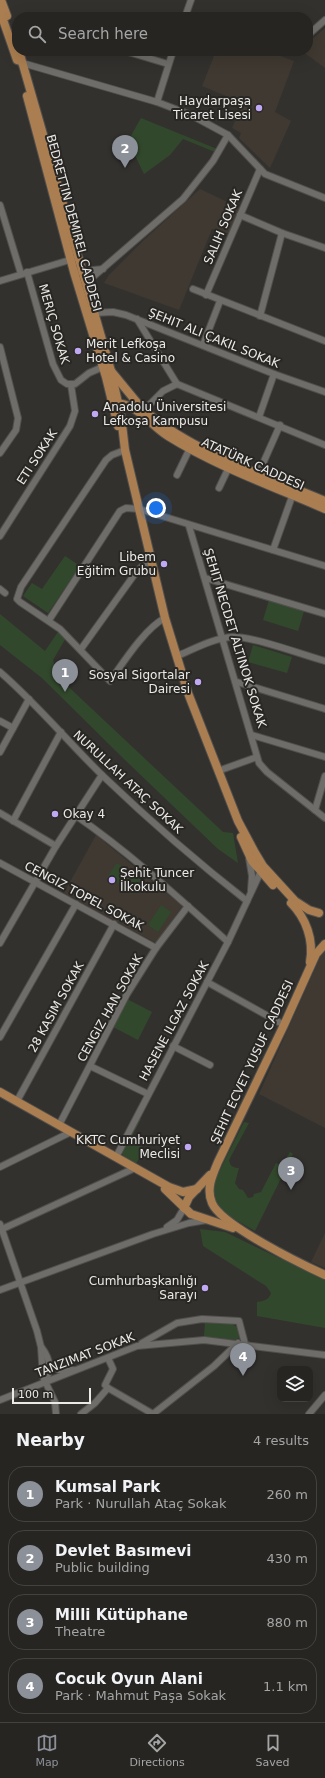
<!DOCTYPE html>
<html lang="en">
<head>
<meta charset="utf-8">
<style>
	body { margin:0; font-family:"DejaVu Sans",sans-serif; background:#2e2d2a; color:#f1f3f6 }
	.controls { position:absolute; right:12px; bottom:12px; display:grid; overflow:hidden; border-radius:8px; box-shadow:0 4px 16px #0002 }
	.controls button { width:36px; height:36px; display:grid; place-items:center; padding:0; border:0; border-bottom:1px solid #424240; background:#262522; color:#f1f3f6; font:20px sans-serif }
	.scale { position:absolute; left:12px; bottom:10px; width:79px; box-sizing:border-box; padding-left:4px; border:2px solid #ebeae8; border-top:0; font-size:11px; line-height:14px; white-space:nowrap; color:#ebeae8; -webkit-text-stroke:3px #292724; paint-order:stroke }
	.you { position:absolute; left:156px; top:508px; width:14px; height:14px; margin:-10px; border:3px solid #fff; border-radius:50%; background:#1a73e8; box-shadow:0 0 0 6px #1a73e833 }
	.badge { display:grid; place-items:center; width:26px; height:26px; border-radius:50%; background:#8c9099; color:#fff; font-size:13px; font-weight:700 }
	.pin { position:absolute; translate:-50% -33px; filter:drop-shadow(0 1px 2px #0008) }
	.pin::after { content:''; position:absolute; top:21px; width:14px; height:12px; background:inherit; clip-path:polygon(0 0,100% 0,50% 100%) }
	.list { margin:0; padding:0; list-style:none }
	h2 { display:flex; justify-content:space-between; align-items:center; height:52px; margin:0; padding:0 16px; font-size:17px }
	h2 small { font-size:13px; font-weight:400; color:#a4a5a5 }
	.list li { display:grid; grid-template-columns:26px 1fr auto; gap:12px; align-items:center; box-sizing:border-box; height:56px; margin:0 8px 8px; padding:0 8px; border:1px solid #424240; border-radius:16px }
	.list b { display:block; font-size:15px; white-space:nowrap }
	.list p { margin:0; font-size:13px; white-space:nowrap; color:#a4a5a5 }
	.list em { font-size:13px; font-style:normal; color:#a4a5a5 }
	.icon { flex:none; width:22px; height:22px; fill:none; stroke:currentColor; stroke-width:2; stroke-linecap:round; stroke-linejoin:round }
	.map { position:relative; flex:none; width:325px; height:1414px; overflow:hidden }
	.search { position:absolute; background:#262522; box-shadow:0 4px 16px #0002; left:12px; right:12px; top:12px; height:44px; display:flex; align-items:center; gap:10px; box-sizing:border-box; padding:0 14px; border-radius:16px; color:#a4a5a5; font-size:15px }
	.sheet { height:308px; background:#262522 }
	nav { display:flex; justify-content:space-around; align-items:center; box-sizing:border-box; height:56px; border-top:1px solid #424240; background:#262522; font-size:11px; color:#a4a5a5 }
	nav a { display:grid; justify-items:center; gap:2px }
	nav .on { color:#8c9099 }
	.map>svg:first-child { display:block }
</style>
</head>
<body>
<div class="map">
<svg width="325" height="1414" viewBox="0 0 325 1414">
	<rect width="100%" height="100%" fill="#33312e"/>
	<g fill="#3f3931">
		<polygon points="325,28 325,68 302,51 308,51 308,43"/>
		<polygon points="216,51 267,51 294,61 275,112 291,121 270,168 239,138 241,133 232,128 243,103 202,86"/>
		<polygon points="200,189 240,208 230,234 212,229 179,310 104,283 109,275 144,240"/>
		<polygon points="96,835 182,906 156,943 64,893"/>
		<polygon points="325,951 325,1128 259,1094 322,953"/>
		<polygon points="325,1233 325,1268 311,1262"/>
	</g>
	<g fill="#32482c">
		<polygon points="141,118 217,149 215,152 183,139 170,155 144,174 128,141"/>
		<polygon points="65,556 80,566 48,613 23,596 32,583 42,589"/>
		<polygon points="269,600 304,611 298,631 263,620"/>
		<polygon points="0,614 45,651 60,629 67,636 53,660 58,677 223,832 233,833 238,863 218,849 124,759 42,678 0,645"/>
		<polygon points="253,645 292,657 287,673 248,662"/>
		<polygon points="117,863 143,881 134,894 108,876"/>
		<polygon points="161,905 171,912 158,932 148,925"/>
		<polygon points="127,999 152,1012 138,1040 113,1027"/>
		<polygon points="138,1118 141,1119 132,1136 140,1141 138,1145 144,1148 135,1166 125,1161 121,1151"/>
		<path d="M244 1122 249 1123 229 1160C230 1166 233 1168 239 1168L235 1183 239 1189 243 1190 248 1198 253 1197 254 1194 261 1192 276 1163 282 1165 290 1152 293 1154 255 1231 220 1211 214 1202 211 1188Z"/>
		<path d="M200 1229 225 1232 325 1280V1328L257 1316V1302C264 1301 269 1300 271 1293L266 1286 203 1246Z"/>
		<polygon points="205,1322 232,1324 240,1329 240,1337 235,1340 204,1337"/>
	</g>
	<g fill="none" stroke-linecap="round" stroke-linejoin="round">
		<defs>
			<g id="minor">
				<polyline points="185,17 191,0"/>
				<polyline points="308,35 325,20"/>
				<polyline points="125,51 168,64"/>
				<polyline points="285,51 288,51"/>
				<polyline points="19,62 157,102 191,115 228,135 265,174 325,198"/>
				<polyline points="157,102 173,51"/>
				<polyline points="0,205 21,274"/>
				<polyline points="240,215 282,233 325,248"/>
				<polyline points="27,272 53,364 61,380 67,384 75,384 89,373 105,366"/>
				<polyline points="74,272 103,269"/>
				<polyline points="0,281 73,259"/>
				<polyline points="86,283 183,199 213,161 228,135"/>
				<polyline points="193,289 325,341"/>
				<polyline points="206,295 260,169"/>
				<polyline points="94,313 113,312 126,315 274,374 325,392"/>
				<polyline points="260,316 282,233"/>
				<polyline points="137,319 177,384"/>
				<polyline points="203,345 220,301"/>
				<polyline points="0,347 18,418 16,430 0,453"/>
				<polyline points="177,384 325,445"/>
				<polyline points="144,410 163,391 177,384"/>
				<polyline points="259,417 274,374"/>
				<path d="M125 450 112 455 106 460 21 587 17 599 20 602 60 629 110 681C123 663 145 628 165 618"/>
				<polyline points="177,475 190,448"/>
				<polyline points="257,477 280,425"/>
				<polyline points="219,488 229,467"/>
				<polyline points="189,526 259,763 267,772 325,818"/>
				<polyline points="0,536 70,426 75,411 71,385"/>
				<polyline points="273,550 294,491"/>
				<polyline points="205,578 325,614"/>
				<polyline points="0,589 5,593"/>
				<polyline points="49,620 120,511 126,508 139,509 325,566"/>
				<polyline points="81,649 137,571 145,564 152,561"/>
				<path d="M177 656C194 649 214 638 232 637 253 636 303 655 325 661"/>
				<path d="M0 672C37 704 68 742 103 776 149 820 197 862 247 901"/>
				<polyline points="237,682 325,709"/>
				<polyline points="0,721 13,728"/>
				<polyline points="252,735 325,757"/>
				<polyline points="0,752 29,699"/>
				<polyline points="218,771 257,757"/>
				<polyline points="315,810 325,776"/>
				<polyline points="0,813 56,846"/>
				<path d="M75 815C130 853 179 898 228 942"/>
				<polyline points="13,821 61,732"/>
				<polyline points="249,858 252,876 251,890"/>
				<polyline points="0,863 156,948"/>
				<polyline points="0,943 56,846 102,775"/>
				<polyline points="207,982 284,1025"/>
				<polyline points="0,1037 76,904"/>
				<polyline points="173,1046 210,1065"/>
				<polyline points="90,1066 148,1094"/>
				<polyline points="17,1101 114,924"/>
				<polyline points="59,1125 127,994 156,948 188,906"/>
				<polyline points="116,1157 228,942 262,869"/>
				<polyline points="0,1167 71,1132"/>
				<polyline points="0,1224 37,1331 41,1347 43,1377 55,1402 56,1414"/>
				<polyline points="167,1227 177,1220 184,1208"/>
				<polyline points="0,1230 135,1168"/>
				<polyline points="0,1290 153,1234 189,1223 207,1220"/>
				<polyline points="142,1343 177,1323 202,1319 239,1321 245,1344"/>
				<path d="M42 1348C51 1360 51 1370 45 1383"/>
				<polyline points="49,1363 59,1370 73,1370"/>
				<polyline points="108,1388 153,1414"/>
				<polyline points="108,1388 105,1385 113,1369 108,1358"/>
				<polyline points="0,1400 137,1346 204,1340 325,1355"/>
				<polyline points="81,1414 95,1403 108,1388"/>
				<polyline points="153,1414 214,1366 238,1343"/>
				<polyline points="309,1414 325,1395"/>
			</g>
			<g id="major">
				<polyline points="1,0 7,16"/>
				<polyline points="0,11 17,60"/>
				<polyline points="19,51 111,371 121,416 125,450 165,618 188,693 238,821 254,851 263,866 295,901 309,910 319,913"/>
				<polyline points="27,96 74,272 106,377 118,426"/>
				<polyline points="111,371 139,405"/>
				<path d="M115 403C137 403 150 425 168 436 216 466 272 486 325 509"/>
				<path d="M146 412C195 453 266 476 325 501"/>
				<polyline points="241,837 252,861 273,885"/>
				<path d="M291 903C306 918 314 940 310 962"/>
				<path d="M325 944 316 954 284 1025 218 1162C212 1176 206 1189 212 1203 221 1225 301 1264 325 1275"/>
				<polyline points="0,1092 169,1187 183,1192 197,1189"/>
				<polyline points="165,1189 191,1214 233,1228"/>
				<polyline points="184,1208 189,1197 210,1175"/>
			</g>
		</defs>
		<use href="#minor" stroke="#514f4d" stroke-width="8"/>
		<use href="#major" stroke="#514f4d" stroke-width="10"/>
		<use href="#minor" stroke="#6f6d69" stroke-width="6"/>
		<use href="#major" stroke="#aa7e50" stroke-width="8"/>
	</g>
	<g fill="#bfa8f4" stroke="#292724" stroke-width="1.5">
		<circle cx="259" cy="108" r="4"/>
		<circle cx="78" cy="351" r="4"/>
		<circle cx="95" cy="414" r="4"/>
		<circle cx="164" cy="564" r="4"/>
		<circle cx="198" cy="682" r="4"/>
		<circle cx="55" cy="814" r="4"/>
		<circle cx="112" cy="880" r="4"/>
		<circle cx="188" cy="1147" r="4"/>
		<circle cx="205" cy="1288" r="4"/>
	</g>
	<g text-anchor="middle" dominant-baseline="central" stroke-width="4" stroke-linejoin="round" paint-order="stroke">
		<g font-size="12" fill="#ebeae8" stroke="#292724" text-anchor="end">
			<text x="251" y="101">Haydarpaşa<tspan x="251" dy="14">Ticaret Lisesi</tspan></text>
			<text x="86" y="344" text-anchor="start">Merit Lefkoşa<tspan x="86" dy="14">Hotel &amp; Casino</tspan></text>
			<text x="103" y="407" text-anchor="start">Anadolu Üniversitesi<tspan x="103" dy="14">Lefkoşa Kampusu</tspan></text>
			<text x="156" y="557">Libem<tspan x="156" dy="14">Eğitim Grubu</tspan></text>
			<text x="190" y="675">Sosyal Sigortalar<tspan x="190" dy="14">Dairesi</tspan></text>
			<text x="63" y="814" text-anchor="start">Okay 4</text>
			<text x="120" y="873" text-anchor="start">Şehit Tuncer<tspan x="120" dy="14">İlkokulu</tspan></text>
			<text x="180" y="1140">KKTC Cumhuriyet<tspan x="180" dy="14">Meclisi</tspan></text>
			<text x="197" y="1281">Cumhurbaşkanlığı<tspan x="197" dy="14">Sarayı</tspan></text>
		</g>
		<g font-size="12" fill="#ebeae8" stroke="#292724">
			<text transform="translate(74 223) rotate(75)">BEDRETTIN DEMIREL CADDESI</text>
			<text transform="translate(223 227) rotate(-67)">SALIH SOKAK</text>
			<text transform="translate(54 324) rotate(74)">MERIÇ SOKAK</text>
			<text transform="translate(214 338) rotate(22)">ŞEHIT ALI ÇAKIL SOKAK</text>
			<text transform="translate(37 457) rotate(-57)">ETI SOKAK</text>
			<text transform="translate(253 464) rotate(24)">ATATÜRK CADDESI</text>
			<text transform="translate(235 638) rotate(73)">ŞEHIT NECDET ALTINOK SOKAK</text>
			<text transform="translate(128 782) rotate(43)">NURULLAH ATAÇ SOKAK</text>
			<text transform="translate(84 896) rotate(28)">CENGIZ TOPEL SOKAK</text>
			<text transform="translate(56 1007) rotate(-61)">28 KASIM SOKAK</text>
			<text transform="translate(110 1008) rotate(-61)">CENGIZ HAN SOKAK</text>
			<text transform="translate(174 1021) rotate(-62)">HASENE ILGAZ SOKAK</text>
			<text transform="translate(252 1062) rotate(-65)">ŞEHIT ECVET YUSUF CADDESI</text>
			<text transform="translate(85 1355) rotate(-21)">TANZIMAT SOKAK</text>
		</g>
	</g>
</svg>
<div class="controls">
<button><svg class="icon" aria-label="layers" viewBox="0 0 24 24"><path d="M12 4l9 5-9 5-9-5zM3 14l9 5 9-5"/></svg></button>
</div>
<div class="scale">100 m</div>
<div class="you"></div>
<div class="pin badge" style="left:65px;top:692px">1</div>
<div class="pin badge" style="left:125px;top:168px">2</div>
<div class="pin badge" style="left:291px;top:1190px">3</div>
<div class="pin badge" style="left:243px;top:1376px">4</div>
<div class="search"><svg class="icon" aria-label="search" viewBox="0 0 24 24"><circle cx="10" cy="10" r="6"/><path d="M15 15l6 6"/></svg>Search here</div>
</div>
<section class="sheet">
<h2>Nearby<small>4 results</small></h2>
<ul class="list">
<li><span class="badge">1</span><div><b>Kumsal Park</b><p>Park · Nurullah Ataç Sokak</p></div><em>260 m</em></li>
<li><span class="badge">2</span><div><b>Devlet Basımevi</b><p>Public building</p></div><em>430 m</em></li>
<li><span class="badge">3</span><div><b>Milli Kütüphane</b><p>Theatre</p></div><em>880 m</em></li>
<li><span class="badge">4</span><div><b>Cocuk Oyun Alani</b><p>Park · Mahmut Paşa Sokak</p></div><em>1.1 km</em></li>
</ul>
</section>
<nav>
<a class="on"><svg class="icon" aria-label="map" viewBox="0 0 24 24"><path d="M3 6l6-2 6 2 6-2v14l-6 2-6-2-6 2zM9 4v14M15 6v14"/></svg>Map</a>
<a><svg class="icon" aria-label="directions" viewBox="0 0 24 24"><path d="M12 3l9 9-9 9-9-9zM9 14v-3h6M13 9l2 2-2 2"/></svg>Directions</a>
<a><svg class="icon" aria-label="saved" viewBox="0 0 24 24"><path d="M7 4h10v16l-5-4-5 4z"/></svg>Saved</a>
</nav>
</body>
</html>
